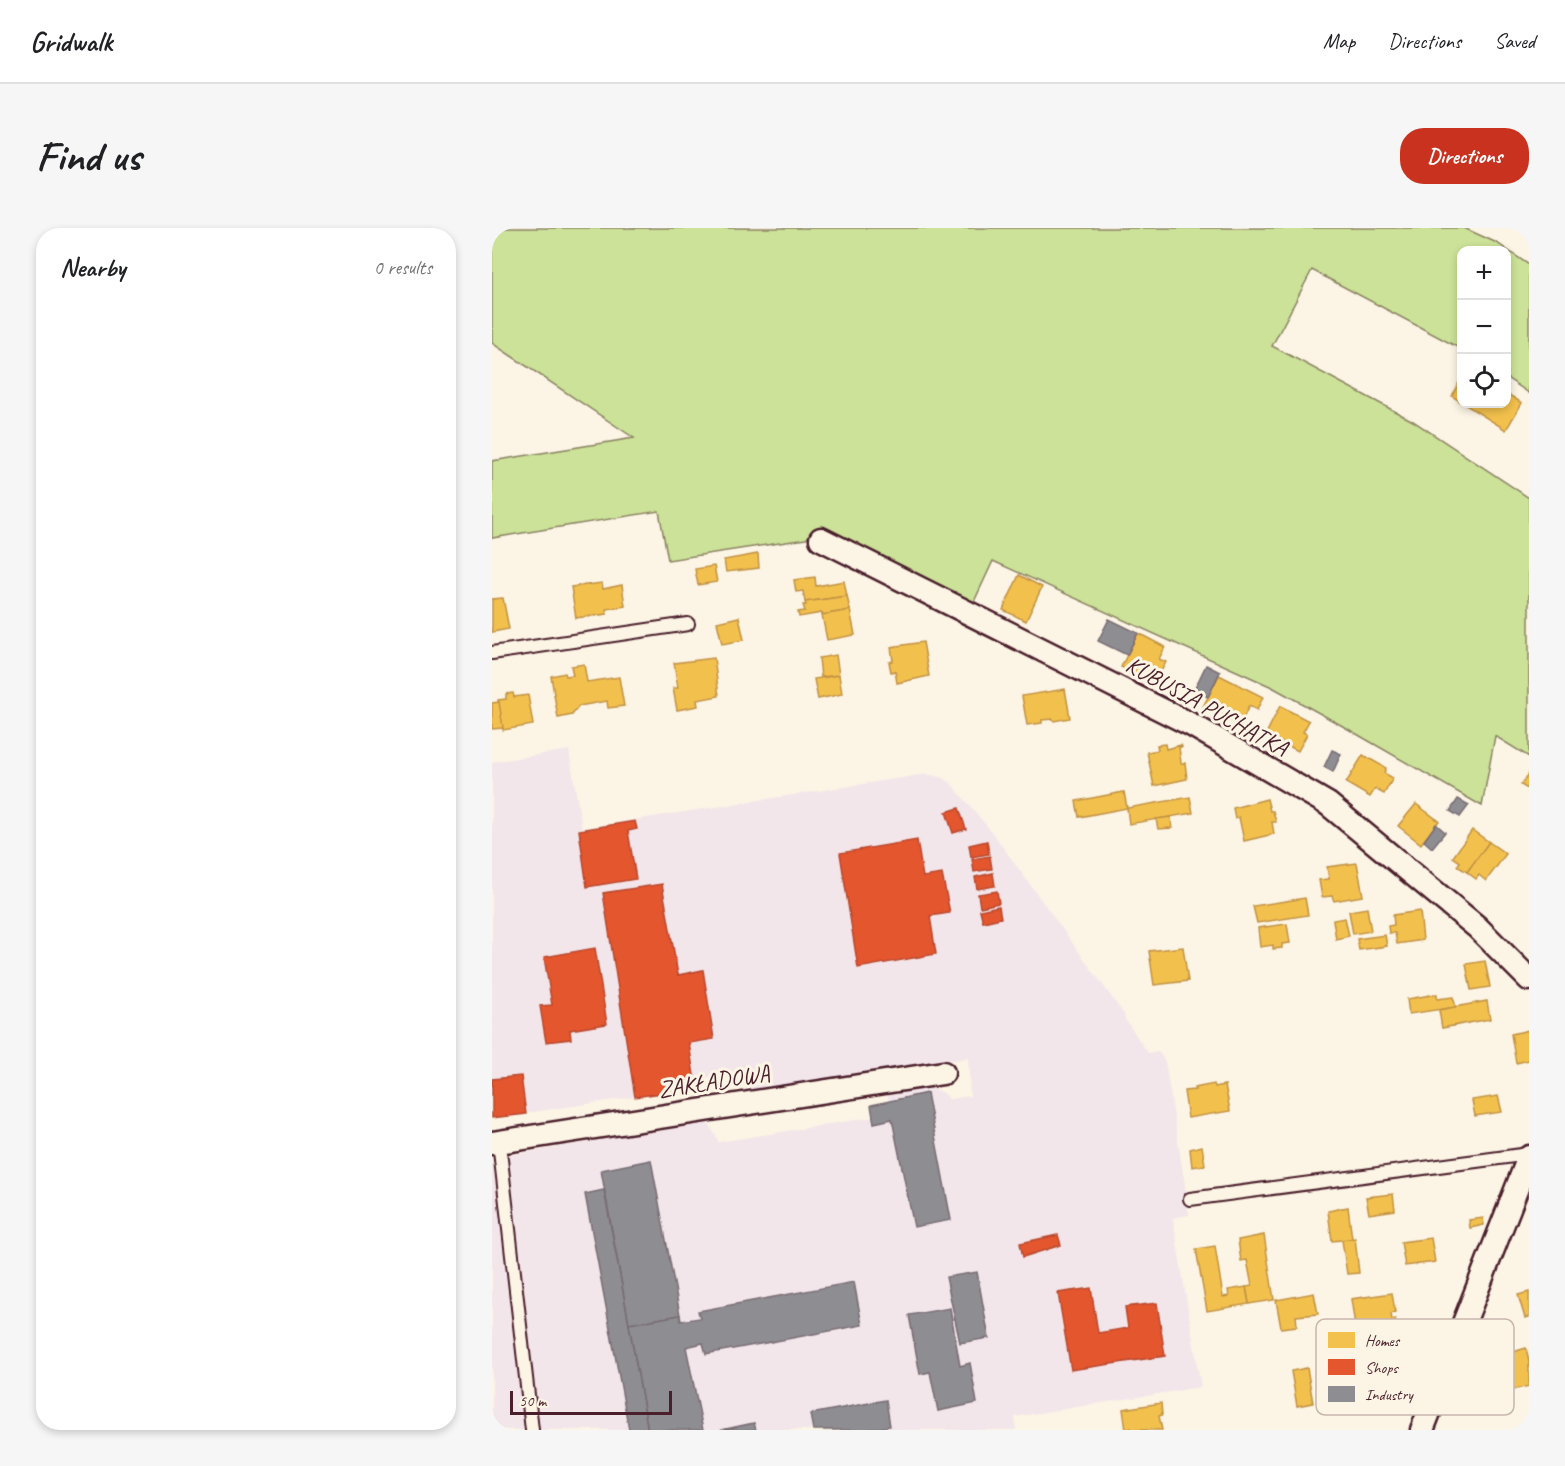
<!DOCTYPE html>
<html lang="en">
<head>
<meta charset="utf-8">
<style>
	body { margin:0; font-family:Caveat,sans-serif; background:#f6f6f6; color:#202124 }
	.controls { position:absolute; right:18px; top:18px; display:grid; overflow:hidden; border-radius:12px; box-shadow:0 3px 9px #0003 }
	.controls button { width:54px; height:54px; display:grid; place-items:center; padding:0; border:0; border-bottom:2px solid #e0e0e0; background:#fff; color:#202124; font:30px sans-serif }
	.scale { position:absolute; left:18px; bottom:15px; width:162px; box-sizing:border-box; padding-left:6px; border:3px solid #4a1f2b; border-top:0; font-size:16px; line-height:21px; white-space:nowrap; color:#4a1f2b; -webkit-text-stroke:4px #fcf5e5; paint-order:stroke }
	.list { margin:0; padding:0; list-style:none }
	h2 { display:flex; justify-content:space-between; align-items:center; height:78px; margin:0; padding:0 24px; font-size:26px }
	h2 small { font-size:20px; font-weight:400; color:#757577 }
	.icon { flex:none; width:33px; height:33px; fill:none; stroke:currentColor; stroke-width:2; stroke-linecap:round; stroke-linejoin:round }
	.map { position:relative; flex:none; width:1037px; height:1202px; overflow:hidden; border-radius:24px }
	header { display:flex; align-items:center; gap:36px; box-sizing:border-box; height:84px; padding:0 30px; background:#fff; border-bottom:2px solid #e0e0e0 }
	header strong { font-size:28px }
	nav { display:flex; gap:33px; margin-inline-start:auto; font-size:21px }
	.intro { display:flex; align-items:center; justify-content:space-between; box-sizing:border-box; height:144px; padding:0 36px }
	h1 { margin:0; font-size:42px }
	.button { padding:15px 27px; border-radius:24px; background:#c8321e; color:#fff; font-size:21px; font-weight:700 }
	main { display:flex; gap:36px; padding:0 36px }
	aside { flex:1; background:#fff; border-radius:24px; box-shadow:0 3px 9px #0003 }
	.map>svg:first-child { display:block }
</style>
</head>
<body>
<header>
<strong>Gridwalk</strong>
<nav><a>Map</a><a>Directions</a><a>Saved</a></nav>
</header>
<div class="intro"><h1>Find us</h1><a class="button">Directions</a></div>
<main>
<aside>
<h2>Nearby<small>0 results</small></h2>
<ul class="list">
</ul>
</aside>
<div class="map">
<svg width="1037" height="1202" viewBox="0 0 1037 1202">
	<rect width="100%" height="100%" fill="#fcf5e5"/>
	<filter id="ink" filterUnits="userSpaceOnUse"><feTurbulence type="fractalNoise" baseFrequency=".0167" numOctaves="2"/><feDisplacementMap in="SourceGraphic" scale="12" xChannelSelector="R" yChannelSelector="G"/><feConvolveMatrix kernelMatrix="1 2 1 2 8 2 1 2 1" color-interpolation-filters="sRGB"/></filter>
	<g filter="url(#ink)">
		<polygon fill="#f3e6ea" points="77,522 90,600 434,546 449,549 458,554 500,604 632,786 633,791 656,825 666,823 673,833 694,963 697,987 681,990 709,1159 523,1189 524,1202 0,1202 0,930 216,894 227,914 381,889 379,877 397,874 395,863 432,857 452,865 457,871 478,868 476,830 256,865 245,844 203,852 204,860 0,890 0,534"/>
		<polygon fill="#cbe298" stroke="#8a8062" stroke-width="1.5" points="0,0 972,0 1005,15 1037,37 1037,165 1015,150 1014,22 969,22 969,121 820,42 780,118 921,193 1037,270 1037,529 1003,508 990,578 856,501 780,459 501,333 479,380 325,301 314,311 176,332 167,283 0,310 0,233 142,210 0,115"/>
		<g fill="#f2c14e" stroke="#c09044" stroke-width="1.5">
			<polygon points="969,151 969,174 960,168"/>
			<polygon points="1014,165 1030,175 1014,202 972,176 1014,176"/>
			<polygon points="266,326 267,340 234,344 232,332"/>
			<polygon points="222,338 225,354 206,357 203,341"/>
			<polygon points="527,347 550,359 534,393 511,382"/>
			<polygon points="323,349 324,358 352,353 355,368 313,374 311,363 304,364 302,352"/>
			<polygon points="110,355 111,361 130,357 133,378 114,381 115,386 84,390 79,359"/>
			<polygon points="355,368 358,382 330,387 330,385 307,389 306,384 313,383 311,377 314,377 313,374"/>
			<polygon points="11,370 17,401 0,404 0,371"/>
			<polygon points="358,382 363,407 335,412 330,387"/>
			<polygon points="247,389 252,412 230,416 225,394"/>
			<polygon points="646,405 673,419 667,431 674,434 668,445 662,442 656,453 629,439"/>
			<polygon points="431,414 437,448 405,455 403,443 399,444 397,434 401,433 399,419"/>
			<polygon points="344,427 347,447 329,449 327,430"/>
			<polygon points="222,430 227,468 205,472 206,478 185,482 181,460 186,460 182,435"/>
			<polygon points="92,436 95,454 127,449 132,478 116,480 115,473 87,478 80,487 66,490 59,448 73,445 74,448 81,447 79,438"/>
			<polygon points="347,447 350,466 326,471 322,451"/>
			<polygon points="727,447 771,469 765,482 757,478 748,497 711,479"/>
			<polygon points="573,461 578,490 562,493 561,491 550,492 550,495 535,497 530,468"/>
			<polygon points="21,465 22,469 36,467 41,497 11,502 6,472 14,471 14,466"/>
			<polygon points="7,474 11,500 0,501 0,475"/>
			<polygon points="788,478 817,493 811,504 815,506 806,523 774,506"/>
			<polygon points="673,516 674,521 689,517 690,519 687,519 689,535 693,535 695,551 662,558 655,524 666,522 665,517"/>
			<polygon points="871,527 894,540 892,545 901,550 892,566 883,561 878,569 854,555"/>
			<polygon points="1037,545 1037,562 1029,557"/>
			<polygon points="632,564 635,580 587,589 584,573"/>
			<polygon points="698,569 701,585 637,596 635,580"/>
			<polygon points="775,571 778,583 781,583 784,594 780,594 782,606 752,613 747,589 743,591 741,580"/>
			<polygon points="924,576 947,593 929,616 906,598"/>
			<polygon points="679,589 680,600 666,601 664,591"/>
			<polygon points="980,602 997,614 975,644 965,638 968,634 961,629"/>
			<polygon points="997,614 1014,626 994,653 987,647 984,651 975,644"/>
			<polygon points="865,635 871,668 842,673 840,668 830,669 827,652 837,651 835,639"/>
			<polygon points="813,670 816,687 765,695 761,678"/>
			<polygon points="875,680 879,703 861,706 857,683"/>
			<polygon points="928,683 931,712 905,716 903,705 897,705 896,698 902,697 901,687"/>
			<polygon points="853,690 857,708 844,711 841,692"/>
			<polygon points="795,696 798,715 790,716 790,720 781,721 781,717 768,719 766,700"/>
			<polygon points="893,707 895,718 867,722 865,711"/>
			<polygon points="691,719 696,753 662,757 657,723"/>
			<polygon points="993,733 998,759 979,762 974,736"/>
			<polygon points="945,766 945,771 961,769 964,779 917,786 915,771"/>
			<polygon points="995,773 998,791 950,800 947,782"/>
			<polygon points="1037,802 1037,832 1024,835 1019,806"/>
			<polygon points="722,856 723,859 733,857 738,883 696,890 692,863 703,862 702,860"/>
			<polygon points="1006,868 1010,884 983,888 980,872"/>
			<polygon points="710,918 713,937 700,939 698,921"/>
			<polygon points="901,966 903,982 877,986 874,969"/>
			<polygon points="856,979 860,1011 840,1013 836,983"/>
			<polygon points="991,990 992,997 978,1000 977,992"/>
			<polygon points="772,1007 782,1072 757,1076 754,1059 760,1058 755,1032 749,1033 746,1012"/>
			<polygon points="863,1010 867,1045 855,1046 850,1012"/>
			<polygon points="939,1010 943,1034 913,1038 909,1014"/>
			<polygon points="723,1018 731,1069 737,1068 736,1062 754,1059 757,1076 715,1083 704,1021"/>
			<polygon points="1037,1064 1037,1089 1033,1090 1026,1067"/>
			<polygon points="822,1065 826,1086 804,1088 805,1098 789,1100 784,1072"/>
			<polygon points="900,1065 903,1084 899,1086 900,1092 903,1091 904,1104 865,1111 859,1071"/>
			<polygon points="1034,1120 1037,1133 1037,1158 1008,1165 999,1131"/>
			<polygon points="815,1140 821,1175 805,1178 799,1143"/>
			<polygon points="669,1175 670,1187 667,1188 670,1202 639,1202 639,1200 634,1202 631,1181"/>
		</g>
		<g fill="#e4572e" stroke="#b6462d" stroke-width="1.5">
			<polygon points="467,580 474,601 461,605 454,584"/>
			<polygon points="143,593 145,601 136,603 144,651 95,659 87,602"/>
			<polygon points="425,612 431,649 450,646 458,685 438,688 444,726 366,740 348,625"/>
			<polygon points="495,613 497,626 479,629 477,617"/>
			<polygon points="498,628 500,641 482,644 480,631"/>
			<polygon points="501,645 503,658 485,661 483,649"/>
			<polygon points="170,656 186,747 211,742 222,811 197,815 204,860 143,869 111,665"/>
			<polygon points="505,663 507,675 488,679 486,666"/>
			<polygon points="507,678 509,690 491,694 488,682"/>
			<polygon points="103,720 115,796 78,802 79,811 54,814 48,778 60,777 52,729"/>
			<polygon points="29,848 34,886 0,890 0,851"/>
			<polygon points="566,1007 569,1017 531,1029 528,1015"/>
			<polygon points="599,1060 606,1105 636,1100 633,1079 665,1075 673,1128 579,1142 566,1065"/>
		</g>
		<g fill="#8d8d92" stroke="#796c73" stroke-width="1.5">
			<polygon points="617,391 646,405 635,427 606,413"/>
			<polygon points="714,437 728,444 716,469 702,462"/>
			<polygon points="840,522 849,526 841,544 832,539"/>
			<polygon points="966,571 977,577 968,589 958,583"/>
			<polygon points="944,596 953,604 940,620 932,613"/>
			<polygon points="435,865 459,992 422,999 400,891 382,895 379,877"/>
			<polygon points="159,932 188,1087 137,1096 109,942"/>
			<polygon points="112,962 137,1096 156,1202 137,1202 93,966"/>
			<polygon points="485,1044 497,1110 468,1115 454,1049"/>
			<polygon points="362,1054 370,1097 214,1126 211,1115 194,1119 211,1202 156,1202 137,1096 188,1087 189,1093 208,1090 206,1083"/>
			<polygon points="458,1080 468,1138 478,1135 485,1175 446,1183 438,1144 428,1146 417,1087"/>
			<polygon points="394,1172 398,1198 373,1202 321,1202 318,1186"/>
			<polygon points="262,1195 264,1202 229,1202"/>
		</g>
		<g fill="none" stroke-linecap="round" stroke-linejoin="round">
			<defs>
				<g id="service">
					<polyline points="0,425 196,396"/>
					<polyline points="7,914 40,1202"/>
					<polyline points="698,971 1037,926"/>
				</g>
				<g id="minor">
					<polyline points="329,311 700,497 836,576 985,699 1037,751"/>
					<polyline points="0,915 451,845"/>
					<polyline points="930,1202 1037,929"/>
				</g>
			</defs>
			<use href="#service" stroke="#4a1f2b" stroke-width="16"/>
			<use href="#minor" stroke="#4a1f2b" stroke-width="27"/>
			<use href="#service" stroke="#fcf5e5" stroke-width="12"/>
			<use href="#minor" stroke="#fcf5e5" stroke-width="22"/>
		</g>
	</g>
	<g text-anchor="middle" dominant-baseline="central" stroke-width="6" stroke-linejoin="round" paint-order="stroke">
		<g font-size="24" fill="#4a1f2b" stroke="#fcf5e5">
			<text transform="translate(715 478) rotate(29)">KUBUSIA PUCHATKA</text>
			<text transform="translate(222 853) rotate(-9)">ZAKŁADOWA</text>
		</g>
	</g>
	<rect x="824" y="1091" width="198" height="96" rx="9" fill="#fcf5e5" stroke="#c7b5ad" stroke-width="1.5"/>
	<rect x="836" y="1104" width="27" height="16" fill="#f2c14e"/>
	<rect x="836" y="1131" width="27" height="16" fill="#e4572e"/>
	<rect x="836" y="1158" width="27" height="16" fill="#8d8d92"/>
	<g font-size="16" fill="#4a1f2b">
		<text x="873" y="1118">Homes</text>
		<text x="873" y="1145">Shops</text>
		<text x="873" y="1172">Industry</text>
	</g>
</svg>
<div class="controls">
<button>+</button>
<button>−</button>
<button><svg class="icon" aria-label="locate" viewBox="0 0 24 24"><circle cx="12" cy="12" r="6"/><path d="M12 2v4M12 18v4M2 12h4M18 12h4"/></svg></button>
</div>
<div class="scale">50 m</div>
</div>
</main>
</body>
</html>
